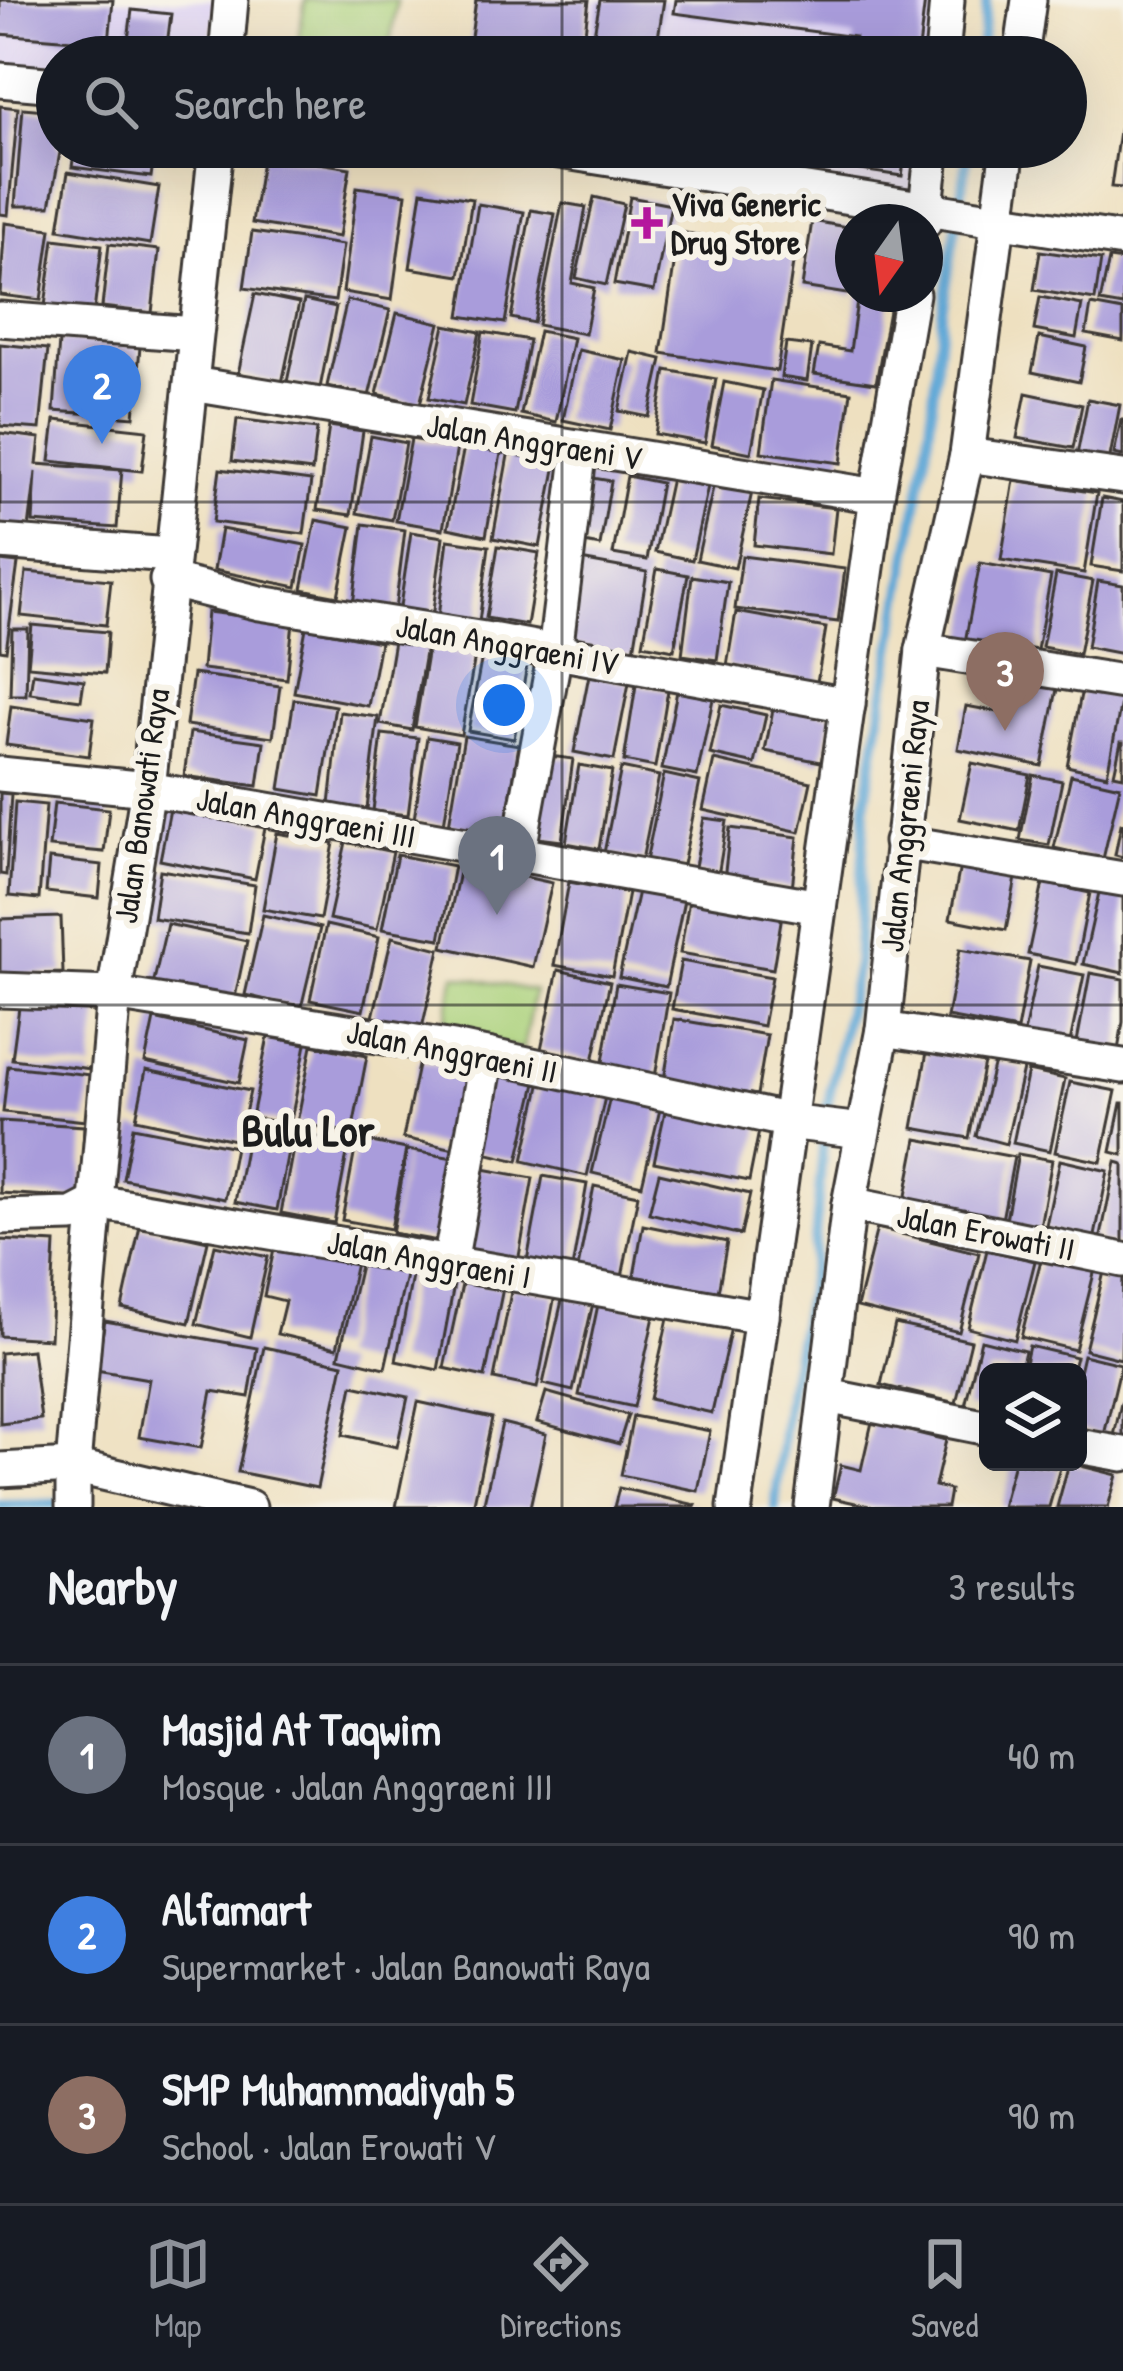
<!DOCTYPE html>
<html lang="en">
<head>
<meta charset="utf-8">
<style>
	body { margin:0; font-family:"Patrick Hand",sans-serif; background:#20242c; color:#f1f3f6 }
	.controls { position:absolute; right:36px; bottom:36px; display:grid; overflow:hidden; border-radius:18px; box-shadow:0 12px 48px #0002 }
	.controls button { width:108px; height:108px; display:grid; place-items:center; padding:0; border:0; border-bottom:3px solid #363941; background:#171b24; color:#f1f3f6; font:60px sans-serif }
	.compass { position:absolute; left:835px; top:204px; width:108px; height:108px; border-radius:50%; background:#171b24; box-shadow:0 12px 48px #0002; rotate:194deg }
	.you { position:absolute; left:504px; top:705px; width:42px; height:42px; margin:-30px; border:9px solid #fff; border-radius:50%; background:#1a73e8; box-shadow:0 0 0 18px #1a73e833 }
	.badge { display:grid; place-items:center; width:78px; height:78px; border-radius:50%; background:#8c9099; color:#fff; font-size:39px; font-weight:700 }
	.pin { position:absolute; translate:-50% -99px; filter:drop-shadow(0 3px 6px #0008) }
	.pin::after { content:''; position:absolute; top:63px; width:42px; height:36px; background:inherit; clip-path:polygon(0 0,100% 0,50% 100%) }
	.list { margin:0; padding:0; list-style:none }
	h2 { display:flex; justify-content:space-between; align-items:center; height:156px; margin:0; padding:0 48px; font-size:51px }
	h2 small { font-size:39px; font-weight:400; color:#9ea1a6 }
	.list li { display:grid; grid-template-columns:78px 1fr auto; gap:36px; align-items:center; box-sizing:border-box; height:180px; padding:0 48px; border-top:3px solid #363941 }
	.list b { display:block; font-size:45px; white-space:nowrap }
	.list p { margin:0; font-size:39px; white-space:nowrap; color:#9ea1a6 }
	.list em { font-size:39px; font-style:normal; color:#9ea1a6 }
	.icon { flex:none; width:66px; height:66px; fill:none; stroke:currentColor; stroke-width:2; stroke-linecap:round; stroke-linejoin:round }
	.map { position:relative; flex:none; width:1123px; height:1507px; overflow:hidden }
	.search { position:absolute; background:#171b24; box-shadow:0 12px 48px #0002; left:36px; right:36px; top:36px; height:132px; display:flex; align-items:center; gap:30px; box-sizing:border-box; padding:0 42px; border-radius:66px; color:#9ea1a6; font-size:45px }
	.sheet { height:696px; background:#171b24 }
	nav { display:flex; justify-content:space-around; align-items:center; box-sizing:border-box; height:168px; border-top:3px solid #363941; background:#171b24; font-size:33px; color:#9ea1a6 }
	nav a { display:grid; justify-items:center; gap:6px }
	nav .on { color:#8c9099 }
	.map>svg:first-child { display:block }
</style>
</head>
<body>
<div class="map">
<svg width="1123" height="1507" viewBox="0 0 1123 1507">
	<rect width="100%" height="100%" fill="#f7f3e8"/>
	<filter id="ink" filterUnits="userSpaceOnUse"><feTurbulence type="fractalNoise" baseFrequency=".00833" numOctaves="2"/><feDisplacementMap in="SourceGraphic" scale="24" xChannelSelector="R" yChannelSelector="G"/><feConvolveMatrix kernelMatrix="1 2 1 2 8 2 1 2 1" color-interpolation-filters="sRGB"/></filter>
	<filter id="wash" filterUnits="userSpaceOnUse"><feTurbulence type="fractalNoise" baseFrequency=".004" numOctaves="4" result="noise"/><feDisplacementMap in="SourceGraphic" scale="48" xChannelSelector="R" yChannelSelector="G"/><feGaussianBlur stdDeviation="2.7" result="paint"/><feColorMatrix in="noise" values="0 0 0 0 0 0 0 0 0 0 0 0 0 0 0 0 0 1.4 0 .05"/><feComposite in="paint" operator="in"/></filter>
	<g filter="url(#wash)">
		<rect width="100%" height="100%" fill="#eee0c0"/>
		<g fill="#dfd4f5">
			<polygon points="0,0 215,0 210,57 57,57 57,71 0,67"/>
			<polygon points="594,0 941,0 932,57 586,57"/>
			<polygon points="597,147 919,147 911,195"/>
		</g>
		<g fill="#abd27c" stroke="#64774c" stroke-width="3">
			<polygon points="305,0 397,0 388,57 347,57 297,49"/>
			<polygon points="455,975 534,991 523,1049 443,1033"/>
		</g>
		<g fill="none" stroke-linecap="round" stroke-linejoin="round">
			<g stroke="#60a8d7" stroke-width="10">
				<polyline points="980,57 987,0"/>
				<polyline points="0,1505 69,1503"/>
				<polyline points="775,1507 786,1404 813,1263 826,1112 857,964 866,800 929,437 942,313 969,147"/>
			</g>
		</g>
		<g id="blocks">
			<g fill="#a99cdb">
				<polygon points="0,0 113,0 109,43 0,34"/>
				<polygon points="476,0 589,0 582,57 470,45"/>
				<polygon points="600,0 664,0 655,57 590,57"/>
				<polygon points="676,0 925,0 918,57 852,57 855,37 674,13"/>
				<polygon points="132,10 171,14 167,45 128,40"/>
				<polygon points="0,106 18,108 8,215 0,214"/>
				<polygon points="23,108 57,111 57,147 61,147 50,206 15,206"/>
				<polygon points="1120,124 1123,124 1123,188 1111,187"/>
				<polygon points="75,147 155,147 151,177 72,167"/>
				<polygon points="702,147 906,147 902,176"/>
				<polygon points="263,154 350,168 339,237 252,223"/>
				<polygon points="68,172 159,187 150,244 59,229"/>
				<polygon points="357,187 406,194 392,300 343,292"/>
				<polygon points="422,191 472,199 460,276 410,268"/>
				<polygon points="594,197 624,204 606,285 576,278"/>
				<polygon points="630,197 671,205 654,291 614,284"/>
				<polygon points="562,203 586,207 572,283 594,288 585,334 538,325"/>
				<polygon points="478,204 524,212 505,323 460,316"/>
				<polygon points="531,210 555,214 534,323 511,318"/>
				<polygon points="812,221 853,228 853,295 802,287"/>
				<polygon points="5,223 51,229 41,300 0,295"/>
				<polygon points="252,232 343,245 335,301 244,288"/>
				<polygon points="679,232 795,250 777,371 661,353"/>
				<polygon points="54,239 102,245 94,312 45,306"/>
				<polygon points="109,244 159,250 152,313 102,307"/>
				<polygon points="1040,251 1101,260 1095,300 1034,290"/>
				<polygon points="1109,259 1123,261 1123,306 1100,302"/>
				<polygon points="255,294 299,303 282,383 238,374"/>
				<polygon points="858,294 892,294 876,383 814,374 819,346 850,351"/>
				<polygon points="1040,297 1082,305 1076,338 1034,330"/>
				<polygon points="304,300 336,307 320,388 287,382"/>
				<polygon points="347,300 390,310 369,396 327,386"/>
				<polygon points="1091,305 1123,311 1123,341 1086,334"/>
				<polygon points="397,313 440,323 420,404 377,394"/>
				<polygon points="445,325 480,332 464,405 429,398"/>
				<polygon points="539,331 573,338 556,422 521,414"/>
				<polygon points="483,332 529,340 515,413 470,405"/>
				<polygon points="1039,337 1086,347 1079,382 1032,372"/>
				<polygon points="59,341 140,347 134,417 54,411"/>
				<polygon points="786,343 812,346 807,381 781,377"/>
				<polygon points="0,344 48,349 40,429 0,426"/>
				<polygon points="578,350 625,360 610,430 563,420"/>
				<polygon points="632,352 662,359 649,417 619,411"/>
				<polygon points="666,370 716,379 705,443 655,434"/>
				<polygon points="771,380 851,392 841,463 761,452"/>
				<polygon points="724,382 763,390 751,453 712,445"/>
				<polygon points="1026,393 1082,405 1073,448 1017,438"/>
				<polygon points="1088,399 1120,405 1108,467 1076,460"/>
				<polygon points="237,419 317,429 312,471 232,461"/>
				<polygon points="55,420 147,430 142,471 50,461"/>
				<polygon points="1121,420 1123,420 1123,456 1114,454"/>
				<polygon points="329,426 363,431 351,515 317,510"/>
				<polygon points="0,433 40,438 37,464 122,470 117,528 33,522 36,472 29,528 0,525"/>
				<polygon points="371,436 406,443 392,520 357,513"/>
				<polygon points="411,439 457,447 443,529 396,521"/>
				<polygon points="465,442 502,448 486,536 448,528"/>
				<polygon points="509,450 557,459 540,547 493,538"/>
				<polygon points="220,469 311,481 304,534 213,522"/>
				<polygon points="569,474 611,481 600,546 558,538"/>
				<polygon points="627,476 661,483 647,560 613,554"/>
				<polygon points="671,478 708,486 692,560 655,552"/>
				<polygon points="1014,480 1097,493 1084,573 1001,560"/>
				<polygon points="714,483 752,492 735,568 697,560"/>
				<polygon points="1102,498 1123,502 1123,571 1091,566"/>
				<polygon points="759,499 836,508 831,554 754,545"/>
				<polygon points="316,520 352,527 338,596 302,589"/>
				<polygon points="363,524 405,530 395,610 353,605"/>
				<polygon points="221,529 305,545 297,587 214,570"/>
				<polygon points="411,532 443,537 432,618 399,613"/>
				<polygon points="448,540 489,546 479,622 438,617"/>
				<polygon points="498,546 539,553 527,625 486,618"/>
				<polygon points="742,556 845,569 838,622 735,609"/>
				<polygon points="575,559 647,572 633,656 560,643"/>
				<polygon points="0,561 18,563 6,651 0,650"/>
				<polygon points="980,563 1051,576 1036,655 965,642"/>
				<polygon points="657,569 688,575 674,650 643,644"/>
				<polygon points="26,572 111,580 106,625 21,616"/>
				<polygon points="1056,574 1093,581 1079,654 1042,647"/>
				<polygon points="692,576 728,582 717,660 682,655"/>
				<polygon points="1098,581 1123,585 1123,654 1087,647"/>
				<polygon points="207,612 293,622 287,679 202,669"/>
				<polygon points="736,612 826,628 817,682 727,666"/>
				<polygon points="32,625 108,632 105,673 28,666"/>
				<polygon points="306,628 380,642 368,706 294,692"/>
				<polygon points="12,629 28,629 26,695 10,695"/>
				<polygon points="394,641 426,647 412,730 380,724"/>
				<polygon points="428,648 475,656 461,735 415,727"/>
				<polygon points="482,656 527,665 514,739 468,731"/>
				<polygon points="33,673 84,680 81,700 30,693"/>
				<polygon points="193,674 280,686 273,737 186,725"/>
				<polygon points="589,675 629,683 614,760 574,752"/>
				<polygon points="1010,680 1057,689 1042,766 958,749 966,706 1004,713"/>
				<polygon points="636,685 668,690 655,767 624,761"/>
				<polygon points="1082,689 1122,697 1107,775 1067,766"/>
				<polygon points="677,691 713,699 697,776 662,769"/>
				<polygon points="294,699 335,706 321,796 280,789"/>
				<polygon points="774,704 831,715 821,762 765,751"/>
				<polygon points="721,705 766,715 755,764 710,754"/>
				<polygon points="11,706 94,718 89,756 6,745"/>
				<polygon points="340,712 378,717 367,809 330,805"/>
				<polygon points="190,732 264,742 258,786 184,776"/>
				<polygon points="382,734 418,738 408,815 373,811"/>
				<polygon points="464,736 519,745 504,834 449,825"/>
				<polygon points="427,737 457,742 444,824 414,819"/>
				<polygon points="1121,742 1123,742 1123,776 1114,774"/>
				<polygon points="542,755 573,759 562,841 530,837"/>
				<polygon points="714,760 811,782 800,832 703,810"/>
				<polygon points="972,763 1030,775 1019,831 960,819"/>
				<polygon points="579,765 612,771 599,849 566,843"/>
				<polygon points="621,768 659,776 642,860 604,853"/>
				<polygon points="664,774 700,782 682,869 646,861"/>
				<polygon points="1033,775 1062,781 1049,845 1020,840"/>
				<polygon points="1071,775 1120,786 1103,859 1054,848"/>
				<polygon points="0,793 11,794 6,875 0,874"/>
				<polygon points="15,802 46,805 39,899 9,896"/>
				<polygon points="54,803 109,809 104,852 49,847"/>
				<polygon points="171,804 266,823 255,879 160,860"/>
				<polygon points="704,818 727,821 718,876 694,872"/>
				<polygon points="1121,824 1123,824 1123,857 1115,855"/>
				<polygon points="730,828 798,837 792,888 724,880"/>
				<polygon points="277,833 334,843 320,919 263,909"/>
				<polygon points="346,842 393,852 377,929 329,919"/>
				<polygon points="397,855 454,866 440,939 382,929"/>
				<polygon points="49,859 102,865 99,898 46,892"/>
				<polygon points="461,863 552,883 533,967 443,947"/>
				<polygon points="960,866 1016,878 1006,930 950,919"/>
				<polygon points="160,870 255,885 248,933 153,918"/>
				<polygon points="569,882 628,893 612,976 554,965"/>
				<polygon points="1043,883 1090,893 1076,964 1028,954"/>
				<polygon points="1100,888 1123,893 1123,973 1083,964"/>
				<polygon points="638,891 684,900 666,987 619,977"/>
				<polygon points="689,900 782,915 773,969 680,953"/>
				<polygon points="263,915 320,928 301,1008 245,995"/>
				<polygon points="61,917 63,973 0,975 0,919"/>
				<polygon points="167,924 247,941 234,1002 153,985"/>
				<polygon points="326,925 379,937 363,1011 310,1000"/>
				<polygon points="392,937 440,949 422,1028 373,1017"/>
				<polygon points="960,949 1030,961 1017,1030 947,1017"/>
				<polygon points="681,961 772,977 763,1026 672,1009"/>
				<polygon points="1038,966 1084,975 1070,1042 1024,1033"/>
				<polygon points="558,970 610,982 593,1061 541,1049"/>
				<polygon points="1090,973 1123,979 1123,1022 1118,1050 1077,1042"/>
				<polygon points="616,984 669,993 655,1077 602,1068"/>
				<polygon points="20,1000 99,1010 91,1069 12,1059"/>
				<polygon points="154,1019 248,1040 239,1083 145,1062"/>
				<polygon points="674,1019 767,1035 757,1095 664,1080"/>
				<polygon points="268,1037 306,1044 290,1125 252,1117"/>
				<polygon points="312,1045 367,1056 352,1133 297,1123"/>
				<polygon points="927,1052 984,1063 969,1138 913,1128"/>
				<polygon points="419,1061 481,1074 464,1151 403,1138"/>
				<polygon points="994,1062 1023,1069 1006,1144 976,1136"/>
				<polygon points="8,1066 91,1075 86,1121 3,1112"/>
				<polygon points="146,1070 250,1091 239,1141 136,1119"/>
				<polygon points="1028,1071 1065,1079 1050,1151 1013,1143"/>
				<polygon points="489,1073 536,1083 518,1161 472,1150"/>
				<polygon points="541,1081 605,1097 587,1176 523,1161"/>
				<polygon points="1070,1082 1116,1091 1101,1162 1055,1152"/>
				<polygon points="611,1093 661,1105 642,1185 592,1173"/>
				<polygon points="1121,1103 1123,1103 1123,1155 1111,1152"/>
				<polygon points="666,1107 760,1126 749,1181 654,1162"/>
				<polygon points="0,1121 84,1126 81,1198 0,1193"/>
				<polygon points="133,1127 235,1147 225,1199 123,1179"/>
				<polygon points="249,1127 291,1135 277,1210 235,1202"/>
				<polygon points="296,1133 349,1143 334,1223 281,1213"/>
				<polygon points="357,1139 406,1149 391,1229 342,1220"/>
				<polygon points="917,1139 1014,1157 1001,1225 904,1206"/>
				<polygon points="407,1150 465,1160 450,1243 392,1233"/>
				<polygon points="1018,1154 1052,1160 1039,1232 1005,1225"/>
				<polygon points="1060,1160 1108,1171 1094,1241 1045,1230"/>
				<polygon points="1116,1162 1123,1164 1123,1246 1100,1241"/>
				<polygon points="472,1167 533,1178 518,1262 455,1250"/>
				<polygon points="659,1173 750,1194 741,1235 649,1213"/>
				<polygon points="543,1176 587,1184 572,1269 527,1261"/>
				<polygon points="594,1186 638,1195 622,1277 578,1268"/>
				<polygon points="643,1225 727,1242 718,1292 634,1276"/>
				<polygon points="140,1226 208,1241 189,1323 122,1308"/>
				<polygon points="877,1228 979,1253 959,1332 857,1307"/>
				<polygon points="0,1240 55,1243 50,1339 0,1336"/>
				<polygon points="215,1245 268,1257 250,1337 196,1324"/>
				<polygon points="275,1245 356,1263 337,1348 277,1334 285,1301 264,1296"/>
				<polygon points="987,1250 1035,1261 1015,1340 968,1328"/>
				<polygon points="1042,1256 1095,1269 1075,1350 1021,1337"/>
				<polygon points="361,1261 407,1271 385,1368 339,1357"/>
				<polygon points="414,1266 456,1274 438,1370 396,1361"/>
				<polygon points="1104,1272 1123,1276 1121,1359 1085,1350"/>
				<polygon points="463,1280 503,1288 485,1377 444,1368"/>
				<polygon points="512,1287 555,1295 537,1388 494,1379"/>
				<polygon points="563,1296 593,1303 573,1391 543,1384"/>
				<polygon points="599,1300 655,1312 634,1407 579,1395"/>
				<polygon points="669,1314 731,1327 712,1413 650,1399"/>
				<polygon points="105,1321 257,1348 249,1397 212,1391 201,1448 139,1437 149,1379 96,1370"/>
				<polygon points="895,1324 971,1341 956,1403 881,1385"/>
				<polygon points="981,1340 1025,1351 1020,1372 988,1372 988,1412 965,1406"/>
				<polygon points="1029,1346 1076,1357 1072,1372 1023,1372"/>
				<polygon points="264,1347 343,1364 317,1488 238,1472"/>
				<polygon points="32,1350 41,1419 0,1424 0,1353"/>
				<polygon points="1083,1355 1121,1364 1104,1435 1078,1429 1078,1377"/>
				<polygon points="353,1385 408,1397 397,1447 343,1435"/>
				<polygon points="546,1392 628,1415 619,1444 537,1422"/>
				<polygon points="418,1402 492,1418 473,1507 396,1507"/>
				<polygon points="1121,1403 1123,1403 1123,1438 1114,1436"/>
				<polygon points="633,1416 710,1431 698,1491 621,1475"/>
				<polygon points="872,1422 946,1440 935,1486 950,1490 947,1507 874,1507 833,1498 841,1465 861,1470"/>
				<polygon points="502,1423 546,1434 530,1507 483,1507"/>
				<polygon points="1014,1462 1060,1468 1049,1507 1002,1507"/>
				<polygon points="1069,1463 1117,1475 1108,1507 1057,1507"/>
				<polygon points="619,1488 696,1505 695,1507 614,1507"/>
			</g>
		</g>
	</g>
	<g filter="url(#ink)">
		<use href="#blocks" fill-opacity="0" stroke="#3c3935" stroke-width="3"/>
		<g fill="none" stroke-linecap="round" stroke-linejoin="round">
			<defs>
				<g id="street">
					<polyline points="226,57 231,0"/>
					<polyline points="942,57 947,0"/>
					<polyline points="1021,57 1029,0"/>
					<polyline points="0,80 57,85"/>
					<polyline points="534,147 1123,240"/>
					<polyline points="924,222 933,147"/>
					<polyline points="0,319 195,334"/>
					<polyline points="192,384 877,496"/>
					<polyline points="967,455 1123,477"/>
					<polyline points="0,542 170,555"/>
					<polyline points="167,580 260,603 491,640 848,705"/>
					<polyline points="923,650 1123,682"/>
					<polyline points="0,774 148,789 819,907"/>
					<polyline points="901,842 1123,879"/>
					<polyline points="518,855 555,652 580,448"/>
					<polyline points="0,990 114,994 454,1048 804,1124 862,1131"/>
					<polyline points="883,1029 1123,1066"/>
					<polyline points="849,1204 1123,1260"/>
					<polyline points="0,1217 72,1215 97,1202 762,1317"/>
					<polyline points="450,1263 487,1055"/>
					<polyline points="827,1396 988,1428"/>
					<polyline points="1078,1446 1123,1454"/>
					<polyline points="0,1470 73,1466 249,1507"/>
					<polyline points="73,1507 73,1466 114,994 148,789 216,147"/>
					<polyline points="735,1507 877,496 912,294"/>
					<polyline points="812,1507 849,1204 883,1029 923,650 967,455 1008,147"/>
				</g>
			</defs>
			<use href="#street" stroke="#3c3935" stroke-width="39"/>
			<use href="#street" stroke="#fff" stroke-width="33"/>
		</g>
	</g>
	<path fill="none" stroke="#1c1c1c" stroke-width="3" stroke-opacity="0.55" d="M562 0V57M562 147V1507M0 502H1123M0 1005H1123"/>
	<path fill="#b5179e" stroke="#f7f3e8" stroke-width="4.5" d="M641 205h12v12h12v12h-12v12h-12v-12h-12v-12h12z"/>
	<g text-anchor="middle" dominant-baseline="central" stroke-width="12" stroke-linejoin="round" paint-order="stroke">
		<g font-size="33" font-weight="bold" fill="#1c1c1c" stroke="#f7f3e8" text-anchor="start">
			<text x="671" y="204">Viva Generic<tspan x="671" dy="38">Drug Store</tspan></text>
		</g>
		<g font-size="33" fill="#1c1c1c" stroke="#f7f3e8">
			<text transform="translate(534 441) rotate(9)">Jalan Anggraeni V</text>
			<text transform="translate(507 644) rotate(10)">Jalan Anggraeni IV</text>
			<text transform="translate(141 806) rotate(-82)">Jalan Banowati Raya</text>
			<text transform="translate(306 817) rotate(10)">Jalan Anggraeni III</text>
			<text transform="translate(904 826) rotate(-84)">Jalan Anggraeni Raya</text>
			<text transform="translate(452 1051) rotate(11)">Jalan Anggraeni II</text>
			<text transform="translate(986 1232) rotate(11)">Jalan Erowati II</text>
			<text transform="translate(429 1259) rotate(10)">Jalan Anggraeni I</text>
		</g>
		<g font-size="45" font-weight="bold" fill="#1c1c1c" stroke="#f7f3e8">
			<text x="308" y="1129">Bulu Lor</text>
		</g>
	</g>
</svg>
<div class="controls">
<button><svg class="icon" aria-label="layers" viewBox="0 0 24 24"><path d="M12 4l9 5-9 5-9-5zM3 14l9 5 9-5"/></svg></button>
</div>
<svg class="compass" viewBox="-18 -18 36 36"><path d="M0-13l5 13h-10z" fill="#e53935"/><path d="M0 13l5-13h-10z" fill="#9ea1a6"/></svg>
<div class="you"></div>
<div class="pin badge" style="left:497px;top:915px;background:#6b7280">1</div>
<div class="pin badge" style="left:102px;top:444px;background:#3f7fe0">2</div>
<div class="pin badge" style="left:1005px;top:731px;background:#8d6e63">3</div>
<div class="search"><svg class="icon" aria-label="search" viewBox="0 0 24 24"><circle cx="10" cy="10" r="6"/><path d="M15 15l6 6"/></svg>Search here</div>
</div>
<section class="sheet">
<h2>Nearby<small>3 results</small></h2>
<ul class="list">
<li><span class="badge" style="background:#6b7280">1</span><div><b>Masjid At Taqwim</b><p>Mosque · Jalan Anggraeni III</p></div><em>40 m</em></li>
<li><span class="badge" style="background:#3f7fe0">2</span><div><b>Alfamart</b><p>Supermarket · Jalan Banowati Raya</p></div><em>90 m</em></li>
<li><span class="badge" style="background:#8d6e63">3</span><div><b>SMP Muhammadiyah 5</b><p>School · Jalan Erowati V</p></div><em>90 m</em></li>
</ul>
</section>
<nav>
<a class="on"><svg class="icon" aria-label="map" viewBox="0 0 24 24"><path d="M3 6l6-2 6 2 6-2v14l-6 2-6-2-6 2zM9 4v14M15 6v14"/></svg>Map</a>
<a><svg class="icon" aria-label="directions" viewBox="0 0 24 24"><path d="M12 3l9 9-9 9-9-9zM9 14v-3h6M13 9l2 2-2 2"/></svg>Directions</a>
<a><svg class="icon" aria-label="saved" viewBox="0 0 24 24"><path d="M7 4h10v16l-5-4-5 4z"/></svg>Saved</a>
</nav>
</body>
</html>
